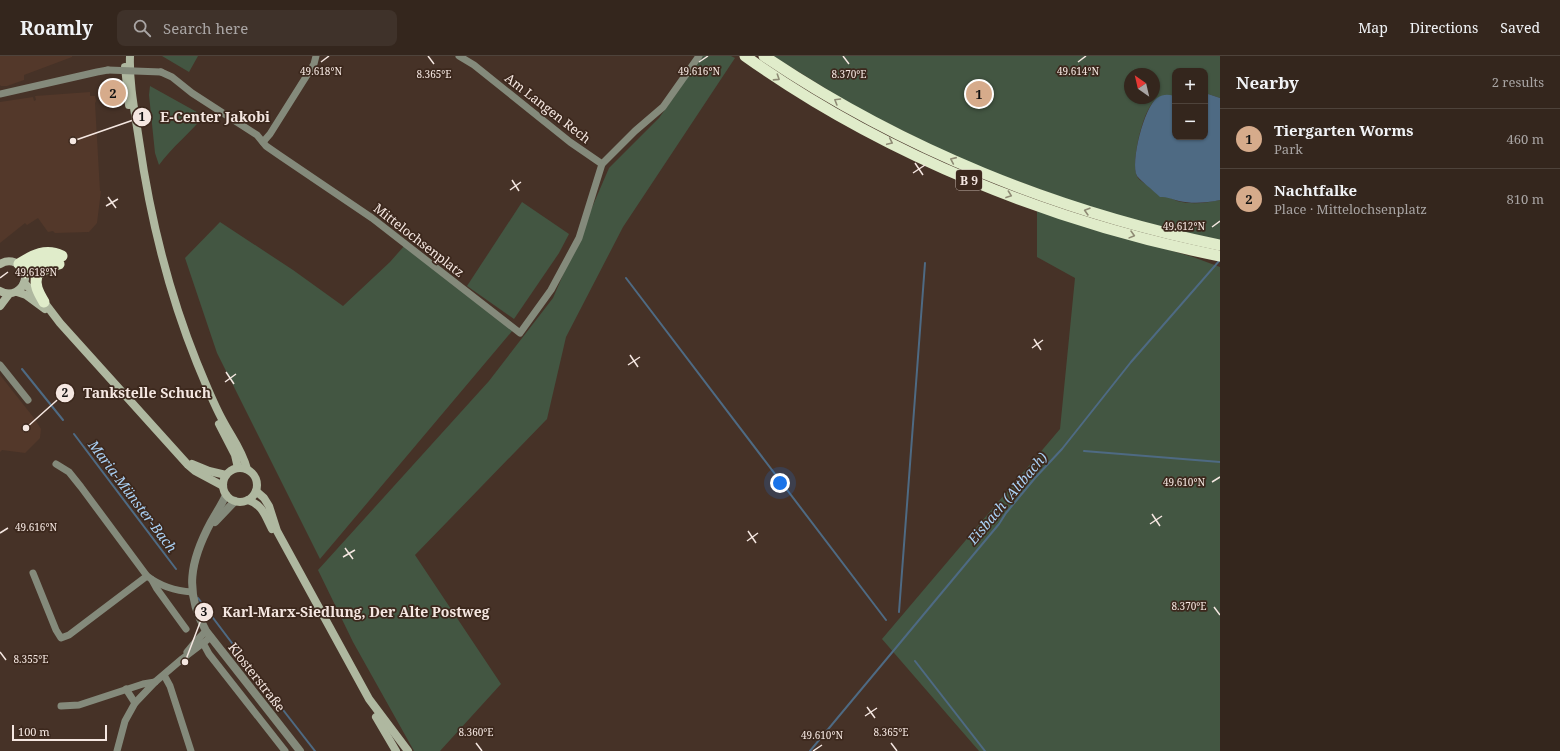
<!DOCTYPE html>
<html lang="en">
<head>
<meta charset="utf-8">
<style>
	body { margin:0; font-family:"Noto Serif",serif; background:#3f322a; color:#f1f3f6 }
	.controls { position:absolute; right:12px; top:12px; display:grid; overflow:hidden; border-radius:8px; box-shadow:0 1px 3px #0004 }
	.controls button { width:36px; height:36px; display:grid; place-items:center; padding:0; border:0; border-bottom:1px solid #4e433b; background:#34261d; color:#f1f3f6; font:20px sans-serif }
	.compass { position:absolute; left:1124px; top:12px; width:36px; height:36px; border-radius:50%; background:#34261d; box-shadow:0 1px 3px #0004; rotate:326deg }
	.scale { position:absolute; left:12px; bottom:10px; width:95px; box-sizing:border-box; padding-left:4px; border:2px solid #f5e7e1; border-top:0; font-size:11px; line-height:14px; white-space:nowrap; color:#f5e7e1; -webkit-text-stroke:3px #3c281d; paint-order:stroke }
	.you { position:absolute; left:780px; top:427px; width:14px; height:14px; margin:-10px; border:3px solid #fff; border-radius:50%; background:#1a73e8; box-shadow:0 0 0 6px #1a73e833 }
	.badge { display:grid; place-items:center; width:26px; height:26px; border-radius:50%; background:#d6ab8b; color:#111; font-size:13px; font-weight:700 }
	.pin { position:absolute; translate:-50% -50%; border:2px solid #fff; box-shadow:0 1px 4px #0006 }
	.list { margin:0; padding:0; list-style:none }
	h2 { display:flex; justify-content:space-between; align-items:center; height:52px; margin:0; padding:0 16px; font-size:17px }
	h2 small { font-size:13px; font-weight:400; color:#a9a5a4 }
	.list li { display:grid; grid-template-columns:26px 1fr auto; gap:12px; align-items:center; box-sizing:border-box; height:60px; padding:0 16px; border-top:1px solid #4e433b }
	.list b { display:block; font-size:15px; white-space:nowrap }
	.list p { margin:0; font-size:13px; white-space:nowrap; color:#a9a5a4 }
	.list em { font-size:13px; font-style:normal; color:#a9a5a4 }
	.icon { flex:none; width:22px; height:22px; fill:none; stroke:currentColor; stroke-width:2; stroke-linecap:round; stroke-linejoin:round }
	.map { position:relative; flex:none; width:1220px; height:695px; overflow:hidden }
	header { display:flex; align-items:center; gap:24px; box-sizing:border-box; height:56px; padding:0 20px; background:#34261d; border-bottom:1px solid #4e433b }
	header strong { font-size:19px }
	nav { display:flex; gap:22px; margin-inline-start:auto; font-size:14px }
	.search { width:280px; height:36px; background:#3f322a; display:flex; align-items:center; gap:10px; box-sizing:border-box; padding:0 14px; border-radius:8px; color:#a9a5a4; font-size:15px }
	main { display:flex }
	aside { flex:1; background:#34261d }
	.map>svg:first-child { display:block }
</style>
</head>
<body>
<header>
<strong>Roamly</strong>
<div class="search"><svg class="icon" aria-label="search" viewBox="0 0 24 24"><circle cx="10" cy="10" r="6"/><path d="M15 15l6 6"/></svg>Search here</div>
<nav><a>Map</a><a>Directions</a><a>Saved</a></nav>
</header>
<main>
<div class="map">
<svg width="1220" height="695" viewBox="0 0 1220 695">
	<rect width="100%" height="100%" fill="#463227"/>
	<g fill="#53382a">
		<polygon points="0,0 72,0 72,1 24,19 24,24 7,30 1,30 0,29"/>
		<polygon points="90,36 90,40 95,40 96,45 95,47 100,135 101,135 97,167 89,176 55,177 53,175 48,176 38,162 27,169 25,167 0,187 0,46 33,41 34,45 36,44 35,40"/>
		<polygon points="0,319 34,362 41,373 40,382 25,397 2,394 0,396"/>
	</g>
	<g fill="#435642" fill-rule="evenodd">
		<polygon points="162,0 198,0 189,16"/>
		<polygon points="700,0 731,0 735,2 623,171 566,281 547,363 415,499 501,628 440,695 414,695 353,586 318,514 489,325 553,242 609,112 659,62 679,34"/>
		<path d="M773 0H1220V42L1205 37V15H1175V41C1168 39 1161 39 1155 44 1143 54 1132 102 1136 117 1137 124 1144 126 1148 130 1151 132 1152 134 1155 136 1159 139 1164 140 1169 141 1172 142 1174 144 1177 145 1192 149 1206 147 1220 144V184L1178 175 1091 152 968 107 859 53ZM1130 18H1154V42H1130Z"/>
		<path d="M150 30 204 60C190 77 172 91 159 109L155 97 149 39Z"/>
		<polygon points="522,146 569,178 559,197 514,263 467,230"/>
		<polygon points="1037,155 1193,201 1220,211 1220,695 979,695 882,583 1060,373 1075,222 1037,201"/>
		<polygon points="220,166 293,214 343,250 390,206 405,189 513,274 320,503 217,297 185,202"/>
	</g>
	<path fill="#4e6a83" d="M1205 37 1220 42V144C1206 147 1192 148 1179 145 1171 143 1168 141 1160 141 1157 138 1138 122 1137 120 1130 107 1144 51 1157 42 1163 38 1168 38 1174 40L1175 81H1205Z"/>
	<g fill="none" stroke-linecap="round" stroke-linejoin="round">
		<g stroke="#4e6a83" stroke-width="2">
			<polyline points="626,222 886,564"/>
			<polyline points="22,313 63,364"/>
			<polyline points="74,378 176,513"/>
			<polyline points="1084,395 1220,406"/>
			<polyline points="198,542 275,644"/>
			<polyline points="899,556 925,207"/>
			<polyline points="915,605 985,695"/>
			<polyline points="280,650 315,695"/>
			<polyline points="810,695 999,468 1006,457 1035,422 1062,393 1131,306 1220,204"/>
		</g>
		<g stroke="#848a7b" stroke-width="7">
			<polyline points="459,0 474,9 570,86 602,108"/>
			<polyline points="161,16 172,21 192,37 257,79 266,90 279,99 372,162 520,277 551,234 579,182 602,108 635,75 663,51 699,0"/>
			<polyline points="0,38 97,16 108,14"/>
			<polyline points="263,86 270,78 314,8 316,0"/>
			<polyline points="0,309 28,344"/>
			<path d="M56 408 69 416 81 431 147 520C160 530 175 535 192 536"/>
			<polyline points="33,517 56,574 61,582 69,579 147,520"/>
			<polyline points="152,524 157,533 186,573"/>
			<polyline points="203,587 209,598 285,695"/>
			<polyline points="187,596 197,584 206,575"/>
			<polyline points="164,619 170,630 191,695"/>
			<polyline points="126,633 135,647"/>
			<polyline points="61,650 79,649 143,628 155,626"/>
			<polyline points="117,695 125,665 135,647 155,626 182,603 211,581"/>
		</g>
		<g stroke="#848a7b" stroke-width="8">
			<path d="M226 439C222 448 216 457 211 466 190 505 184 536 206 575L300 695"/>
			<polyline points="215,466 235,445"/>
		</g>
		<g stroke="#afb8a0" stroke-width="8">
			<path d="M130 0C129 28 135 57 139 84 150 161 168 235 197 307 205 326 213 347 223 365 232 382 242 394 247 413"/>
			<polyline points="125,11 129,49"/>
			<path d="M0 208C8 203 16 205 22 212"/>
			<polyline points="24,227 44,246 60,267 188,409 195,415 223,430"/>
			<path d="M0 235C11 241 23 235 25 223"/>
			<polyline points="17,236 26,239 45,253"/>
			<polyline points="0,250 9,238"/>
			<polyline points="219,368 235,399 238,412"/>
			<polyline points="192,408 209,415 226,419"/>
			<circle cx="240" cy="429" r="17"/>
			<polyline points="256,435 264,442 269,450 277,475 369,643 408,695"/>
			<path d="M248 444C263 449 265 460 272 473"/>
			<polyline points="376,661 396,695"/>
		</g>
		<g stroke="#e0ecca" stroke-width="11">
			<path d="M745 0C884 99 1053 167 1220 200"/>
			<path d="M764 0C902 93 1058 156 1220 189"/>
			<path d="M19 208C33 199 46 192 62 200"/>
			<path d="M25 217C34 207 44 200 57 207"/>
			<path d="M44 246C39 237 34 230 37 219L48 211 59 208"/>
		</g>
		<polyline stroke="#848a7b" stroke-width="7" points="108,14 161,16"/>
	</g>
	<defs><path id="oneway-chevron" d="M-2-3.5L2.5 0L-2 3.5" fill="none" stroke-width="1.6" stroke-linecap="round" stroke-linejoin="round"/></defs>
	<g stroke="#8e8a74">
		<use href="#oneway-chevron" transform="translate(777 22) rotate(33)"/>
		<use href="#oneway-chevron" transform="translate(837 45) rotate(-149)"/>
		<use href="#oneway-chevron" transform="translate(890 86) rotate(25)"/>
		<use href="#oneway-chevron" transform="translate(953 104) rotate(-156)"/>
		<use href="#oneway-chevron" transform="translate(1009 139) rotate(20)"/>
		<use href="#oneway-chevron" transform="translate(1087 155) rotate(-164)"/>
		<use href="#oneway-chevron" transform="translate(1132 179) rotate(15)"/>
	</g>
	<path fill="none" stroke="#f5e7e1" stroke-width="1.5" d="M428 0 434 8M843 0 849 8M321 6 329 0M699 6 708 0M1078 6 1086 0M915 107 923 119M913 117 925 109M512 124 519 135M510 134 521 126M108 141 116 152M106 150 118 143M1212 171 1220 165M0 222 8 216M1034 283 1041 294M1032 292 1043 284M630 299 638 311M628 309 640 301M226 316 234 328M225 326 236 318M1212 426 1220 421M1152 458 1160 470M1150 468 1162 460M748 475 756 487M0 477 8 472M747 485 758 477M345 492 353 503M343 501 355 494M1214 551 1220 559M0 596 6 604M867 651 875 662M865 660 877 652M476 687 482 695M891 687 897 695M813 695 822 689"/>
	<g text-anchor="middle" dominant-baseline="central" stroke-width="3.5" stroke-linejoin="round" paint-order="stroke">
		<rect fill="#3c281d" stroke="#beaea6" stroke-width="1" x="956" y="114" width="26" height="20" rx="3"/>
		<g font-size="12" font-weight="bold" fill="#f5e7e1">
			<text x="969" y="124">B 9</text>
		</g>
		<g font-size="13" fill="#f5e7e1" stroke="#3c281d">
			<text transform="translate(548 52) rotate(38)">Am Langen Rech</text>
			<text transform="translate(419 184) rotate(38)">Mittelochsenplatz</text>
			<text transform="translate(257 621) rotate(52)">Klosterstraße</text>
		</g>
		<g font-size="14" font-style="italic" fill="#aad1f5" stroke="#3c281d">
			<text transform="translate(133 440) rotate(53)">Maria-Münster-Bach</text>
			<text transform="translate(1007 442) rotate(-50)">Eisbach (Altbach)</text>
		</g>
	</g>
	<g font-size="10" text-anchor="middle" fill="#f5e7e1" stroke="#3c281d" stroke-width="3.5" stroke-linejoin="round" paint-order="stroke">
		<text x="321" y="19">49.618°N</text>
		<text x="699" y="19">49.616°N</text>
		<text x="1078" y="19">49.614°N</text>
		<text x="434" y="22">8.365°E</text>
		<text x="849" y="22">8.370°E</text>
		<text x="1184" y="174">49.612°N</text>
		<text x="36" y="220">49.618°N</text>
		<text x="1184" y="430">49.610°N</text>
		<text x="36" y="475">49.616°N</text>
		<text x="1189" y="554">8.370°E</text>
		<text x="31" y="607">8.355°E</text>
		<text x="476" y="680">8.360°E</text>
		<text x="891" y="680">8.365°E</text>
		<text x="822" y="683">49.610°N</text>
	</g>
	<path fill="none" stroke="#f5e7e1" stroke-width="1.5" d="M73 85L142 61M26 372L65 337M185 606L204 556"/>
	<g fill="#f5e7e1" stroke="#3c281d" stroke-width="1.5">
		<circle cx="73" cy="85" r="4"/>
		<circle cx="26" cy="372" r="4"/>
		<circle cx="185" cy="606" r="4"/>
		<circle cx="142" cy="61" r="10"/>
		<circle cx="65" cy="337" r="10"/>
		<circle cx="204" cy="556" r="10"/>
	</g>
	<g font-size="12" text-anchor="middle" font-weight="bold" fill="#111">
		<text x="142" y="65">1</text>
		<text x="65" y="341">2</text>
		<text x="204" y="560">3</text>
	</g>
	<g font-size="14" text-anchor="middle" font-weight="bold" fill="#f5e7e1" stroke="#3c281d" stroke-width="3.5" stroke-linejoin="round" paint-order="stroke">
		<text x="215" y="66">E-Center Jakobi</text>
		<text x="147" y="342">Tankstelle Schuch</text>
		<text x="356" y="561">Karl-Marx-Siedlung, Der Alte Postweg</text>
	</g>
</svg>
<div class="controls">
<button>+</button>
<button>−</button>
</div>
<svg class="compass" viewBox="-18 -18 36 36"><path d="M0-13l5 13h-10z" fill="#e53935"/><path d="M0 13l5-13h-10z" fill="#a9a5a4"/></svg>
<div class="scale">100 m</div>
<div class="you"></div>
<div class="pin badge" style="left:979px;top:38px">1</div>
<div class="pin badge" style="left:113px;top:37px">2</div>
</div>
<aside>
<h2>Nearby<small>2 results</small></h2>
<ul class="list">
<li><span class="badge">1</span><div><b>Tiergarten Worms</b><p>Park</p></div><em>460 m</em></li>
<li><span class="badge">2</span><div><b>Nachtfalke</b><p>Place · Mittelochsenplatz</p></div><em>810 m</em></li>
</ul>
</aside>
</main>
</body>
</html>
